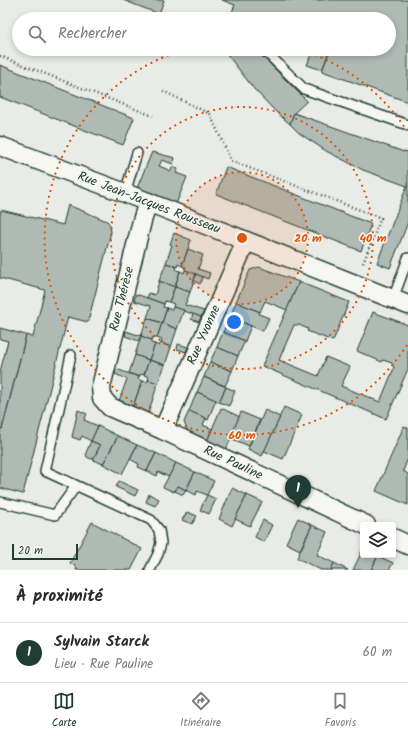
<!DOCTYPE html>
<html lang="fr">
<head>
<meta charset="utf-8">
<style>
	body { margin:0; font-family:Kalam,sans-serif; background:#f7f7f7; color:#2b2b33 }
	.controls { position:absolute; right:12px; bottom:12px; display:grid; overflow:hidden; border-radius:4px; box-shadow:0 2px 6px #0003 }
	.controls button { width:36px; height:36px; display:grid; place-items:center; padding:0; border:0; border-bottom:1px solid #e1e1e2; background:#fff; color:#2b2b33; font:20px sans-serif }
	.scale { position:absolute; left:12px; bottom:10px; width:66px; box-sizing:border-box; padding-left:4px; border:2px solid #1f3d34; border-top:0; font-size:11px; line-height:14px; white-space:nowrap; color:#1f3d34; -webkit-text-stroke:3px #f6f6f2; paint-order:stroke }
	.you { position:absolute; left:234px; top:322px; width:14px; height:14px; margin:-10px; border:3px solid #fff; border-radius:50%; background:#1a73e8; box-shadow:0 0 0 6px #1a73e833 }
	.badge { display:grid; place-items:center; width:26px; height:26px; border-radius:50%; background:#1f3d34; color:#fff; font-size:13px; font-weight:700 }
	.pin { position:absolute; translate:-50% -33px; filter:drop-shadow(0 1px 2px #0008) }
	.pin::after { content:''; position:absolute; top:21px; width:14px; height:12px; background:inherit; clip-path:polygon(0 0,100% 0,50% 100%) }
	.list { margin:0; padding:0; list-style:none }
	h2 { display:flex; justify-content:space-between; align-items:center; height:52px; margin:0; padding:0 16px; font-size:17px }
	h2 small { font-size:13px; font-weight:400; color:#7c7c81 }
	.list li { display:grid; grid-template-columns:26px 1fr auto; gap:12px; align-items:center; box-sizing:border-box; height:60px; padding:0 16px; border-top:1px solid #e1e1e2 }
	.list b { display:block; font-size:15px; white-space:nowrap }
	.list p { margin:0; font-size:13px; white-space:nowrap; color:#7c7c81 }
	.list em { font-size:13px; font-style:normal; color:#7c7c81 }
	.icon { flex:none; width:22px; height:22px; fill:none; stroke:currentColor; stroke-width:2; stroke-linecap:round; stroke-linejoin:round }
	.map { position:relative; flex:none; width:408px; height:570px; overflow:hidden }
	.search { position:absolute; background:#fff; box-shadow:0 2px 6px #0003; left:12px; right:12px; top:12px; height:44px; display:flex; align-items:center; gap:10px; box-sizing:border-box; padding:0 14px; border-radius:22px; color:#7c7c81; font-size:15px }
	.sheet { height:112px; background:#fff }
	nav { display:flex; justify-content:space-around; align-items:center; box-sizing:border-box; height:56px; border-top:1px solid #e1e1e2; background:#fff; font-size:11px; color:#7c7c81 }
	nav a { display:grid; justify-items:center; gap:2px }
	nav .on { color:#1f3d34 }
	.map>svg:first-child { display:block }
</style>
</head>
<body>
<div class="map">
<svg width="408" height="570" viewBox="0 0 408 570">
	<rect width="100%" height="100%" fill="#e9ebe7"/>
	<filter id="ink" filterUnits="userSpaceOnUse"><feTurbulence type="fractalNoise" baseFrequency=".025" numOctaves="2"/><feDisplacementMap in="SourceGraphic" scale="8" xChannelSelector="R" yChannelSelector="G"/><feConvolveMatrix kernelMatrix="1 2 1 2 8 2 1 2 1" color-interpolation-filters="sRGB"/></filter>
	<g filter="url(#ink)">
		<g fill="#b0bab5" stroke="#1f3d34">
			<polygon points="123,0 164,0 159,14"/>
			<polygon points="222,0 408,0 408,102 322,71 330,49 389,49 389,19 229,19 235,5"/>
			<polygon points="223,49 255,49 307,101 294,113 290,124 276,112 254,89"/>
			<polygon points="313,49 330,49 322,70 307,65"/>
			<polygon points="0,65 134,118 123,145 0,97"/>
			<polygon points="294,113 404,152 404,151 408,152 408,222 390,268 377,263 407,186 363,170 326,151 299,133 290,124"/>
			<polygon points="152,152 175,158 173,164 162,160 159,166 171,171 172,167 178,169 176,173 187,177 176,204 137,188"/>
			<polygon points="226,167 371,224 361,251 216,194"/>
			<polygon points="68,205 107,221 110,225 111,232 88,322 68,317 23,494 0,488 0,428 2,429 26,335 33,337 45,290 0,278 0,215 1,210 63,225"/>
			<polygon points="174,233 191,240 182,266 178,264 177,267 166,263 172,245 170,244"/>
			<polygon points="188,249 203,255 198,269 210,273 208,279 185,270 186,267 182,266"/>
			<polygon points="166,263 177,267 176,270 180,271 175,287 159,281"/>
			<polygon points="259,267 299,282 287,310 265,301 260,312 236,302 250,270"/>
			<polygon points="185,270 196,274 190,292 175,287 180,271 184,273"/>
			<polygon points="196,274 203,277 200,284 194,281"/>
			<polygon points="159,281 175,287 169,302 165,301 164,304 147,298 149,293 155,295"/>
			<polygon points="299,282 349,302 333,341 307,331 308,329 299,325 294,325 279,360 318,376 326,357 350,367 341,386 380,402 394,368 392,363 383,360 382,362 357,351 373,312 408,325 408,369 386,419 262,366"/>
			<polygon points="175,287 190,292 185,305 204,311 201,317 173,307 174,304 169,302"/>
			<polygon points="136,294 164,304 163,307 167,308 162,323 147,318 151,306 134,301"/>
			<polygon points="236,302 260,312 259,314 269,318 263,331 230,317"/>
			<polygon points="173,307 184,310 177,329 162,323 167,308 172,310"/>
			<polygon points="193,314 201,317 199,322 191,319"/>
			<polygon points="230,317 251,326 245,341 223,332"/>
			<polygon points="147,318 162,323 157,338 153,337 151,340 141,336"/>
			<polygon points="162,323 177,329 171,347 161,343 162,340 157,338"/>
			<polygon points="0,328 26,335 2,429 0,428 0,372 8,341 0,339"/>
			<polygon points="126,331 141,336 139,341 125,336"/>
			<polygon points="223,332 245,341 238,356 217,347"/>
			<polygon points="141,336 151,340 151,343 155,344 149,360 135,355"/>
			<polygon points="161,343 171,347 165,365 149,360 155,344 159,346"/>
			<polygon points="178,344 188,347 186,352 177,349"/>
			<polygon points="217,347 238,356 232,371 210,362"/>
			<polygon points="135,355 149,360 144,375 141,374 139,377 129,373"/>
			<polygon points="149,360 165,365 158,383 148,380 149,377 144,375"/>
			<polygon points="210,362 232,371 225,386 204,377"/>
			<polygon points="116,369 139,377 138,379 142,381 133,407 119,401 127,379 115,374"/>
			<polygon points="204,377 226,387 219,402 197,392"/>
			<polygon points="148,380 158,383 148,414 133,407 142,381 147,382"/>
			<polygon points="226,387 235,391 229,406 219,402"/>
			<polygon points="197,392 216,400 208,420 189,411"/>
			<polygon points="284,407 302,415 283,459 264,451"/>
			<polygon points="221,408 240,417 226,450 207,441"/>
			<polygon points="78,410 87,414 84,420 98,426 91,441 82,436 80,440 72,437"/>
			<polygon points="265,410 280,417 262,456 248,449"/>
			<polygon points="189,411 206,418 203,425 212,429 207,441 188,432 184,422"/>
			<polygon points="241,412 260,420 249,446 230,438"/>
			<polygon points="98,426 118,436 103,464 93,460 100,445 91,441"/>
			<polygon points="404,426 408,428 408,458 403,471 408,474 408,505 376,491"/>
			<polygon points="118,436 137,445 122,474 103,464"/>
			<polygon points="91,441 100,445 94,458 91,459 87,457 86,453"/>
			<polygon points="137,445 156,453 147,471 138,467 139,464 130,459"/>
			<polygon points="156,453 176,463 169,477 158,472 157,476 147,471"/>
			<polygon points="176,463 195,472 186,490 178,486 174,492 163,487"/>
			<polygon points="195,472 214,481 207,495 197,491 196,495 186,490"/>
			<polygon points="119,481 138,490 135,496 116,487"/>
			<polygon points="178,486 186,490 183,495 175,491"/>
			<polygon points="232,488 247,495 232,526 219,519"/>
			<polygon points="149,494 159,499 155,506 146,502"/>
			<polygon points="207,495 216,499 209,514 200,510"/>
			<polygon points="247,495 262,502 250,526 235,519"/>
			<polygon points="187,512 197,516 192,524 182,520"/>
			<polygon points="298,518 312,525 300,550 286,543"/>
			<polygon points="263,520 272,525 264,542 255,537"/>
			<polygon points="92,522 142,549 131,570 76,570 77,567 70,563"/>
			<polygon points="312,525 327,532 317,555 334,563 331,570 321,570 297,558"/>
			<polygon points="363,549 363,555 375,555 378,556 371,570 353,570"/>
			<polygon points="378,556 393,563 389,570 371,570"/>
			<polygon points="334,563 348,570 331,570"/>
		</g>
		<g fill="none" stroke-linecap="round" stroke-linejoin="round">
			<defs>
				<g id="lane">
					<polyline points="267,53 304,89 408,125"/>
					<polyline points="125,193 137,153"/>
					<polyline points="393,299 408,258"/>
					<polyline points="71,355 45,471 151,520 159,530 161,543 158,554 150,570"/>
					<polyline points="0,502 55,515 76,486"/>
				</g>
				<g id="street">
					<polyline points="0,146 125,193 408,305"/>
					<polyline points="148,202 142,221 101,387 102,398 110,407 163,430 366,525"/>
					<polyline points="163,430 246,241"/>
					<polyline points="393,538 408,545"/>
				</g>
			</defs>
			<use href="#lane" stroke="#1f3d34" stroke-width="12"/>
			<use href="#street" stroke="#1f3d34" stroke-width="21"/>
			<g stroke="#1f3d34" stroke-width="2.5" stroke-dasharray="1 3" stroke-linecap="butt">
				<polyline points="0,56 153,116"/>
				<polyline points="163,91 210,114 231,161 381,218 362,266"/>
			</g>
			<use href="#lane" stroke="#f6f6f2" stroke-width="9"/>
			<use href="#street" stroke="#f6f6f2" stroke-width="18"/>
		</g>
	</g>
	<circle cx="242" cy="238" r="66" fill="#de580e" fill-opacity=".12"/>
	<g fill="none" stroke="#de580e" stroke-width="2" stroke-dasharray="2 4">
		<circle cx="242" cy="238" r="66"/>
		<circle cx="242" cy="238" r="131"/>
		<path d="M407 345A197 197 0 1 1 186 49M298 49A197 197 0 0 1 407 131"/>
	</g>
	<g text-anchor="middle" dominant-baseline="central" stroke-width="3" stroke-linejoin="round" paint-order="stroke">
		<g font-size="13" fill="#1f3d34" stroke="#f6f6f2">
			<text transform="translate(149 203) rotate(21)">Rue Jean-Jacques Rousseau</text>
			<text transform="translate(122 299) rotate(-76)">Rue Thérèse</text>
			<text transform="translate(204 335) rotate(-66)">Rue Yvonne</text>
			<text transform="translate(233 463) rotate(25)">Rue Pauline</text>
		</g>
	</g>
	<circle cx="242" cy="238" r="6" fill="#de580e" stroke="#f6f6f2" stroke-width="2"/>
	<g font-size="12" text-anchor="middle" font-weight="bold" fill="#de580e" stroke="#f6f6f2" stroke-width="3" stroke-linejoin="round" paint-order="stroke">
		<text x="308" y="242">20 m</text>
		<text x="373" y="242">40 m</text>
		<text x="242" y="439">60 m</text>
	</g>
</svg>
<div class="controls">
<button><svg class="icon" aria-label="layers" viewBox="0 0 24 24"><path d="M12 4l9 5-9 5-9-5zM3 14l9 5 9-5"/></svg></button>
</div>
<div class="scale">20 m</div>
<div class="you"></div>
<div class="pin badge" style="left:298px;top:508px">1</div>
<div class="search"><svg class="icon" aria-label="search" viewBox="0 0 24 24"><circle cx="10" cy="10" r="6"/><path d="M15 15l6 6"/></svg>Rechercher</div>
</div>
<section class="sheet">
<h2>À proximité<small></small></h2>
<ul class="list">
<li><span class="badge">1</span><div><b>Sylvain Starck</b><p>Lieu · Rue Pauline</p></div><em>60 m</em></li>
</ul>
</section>
<nav>
<a class="on"><svg class="icon" aria-label="map" viewBox="0 0 24 24"><path d="M3 6l6-2 6 2 6-2v14l-6 2-6-2-6 2zM9 4v14M15 6v14"/></svg>Carte</a>
<a><svg class="icon" aria-label="directions" viewBox="0 0 24 24"><path d="M12 3l9 9-9 9-9-9zM9 14v-3h6M13 9l2 2-2 2"/></svg>Itinéraire</a>
<a><svg class="icon" aria-label="saved" viewBox="0 0 24 24"><path d="M7 4h10v16l-5-4-5 4z"/></svg>Favoris</a>
</nav>
</body>
</html>
